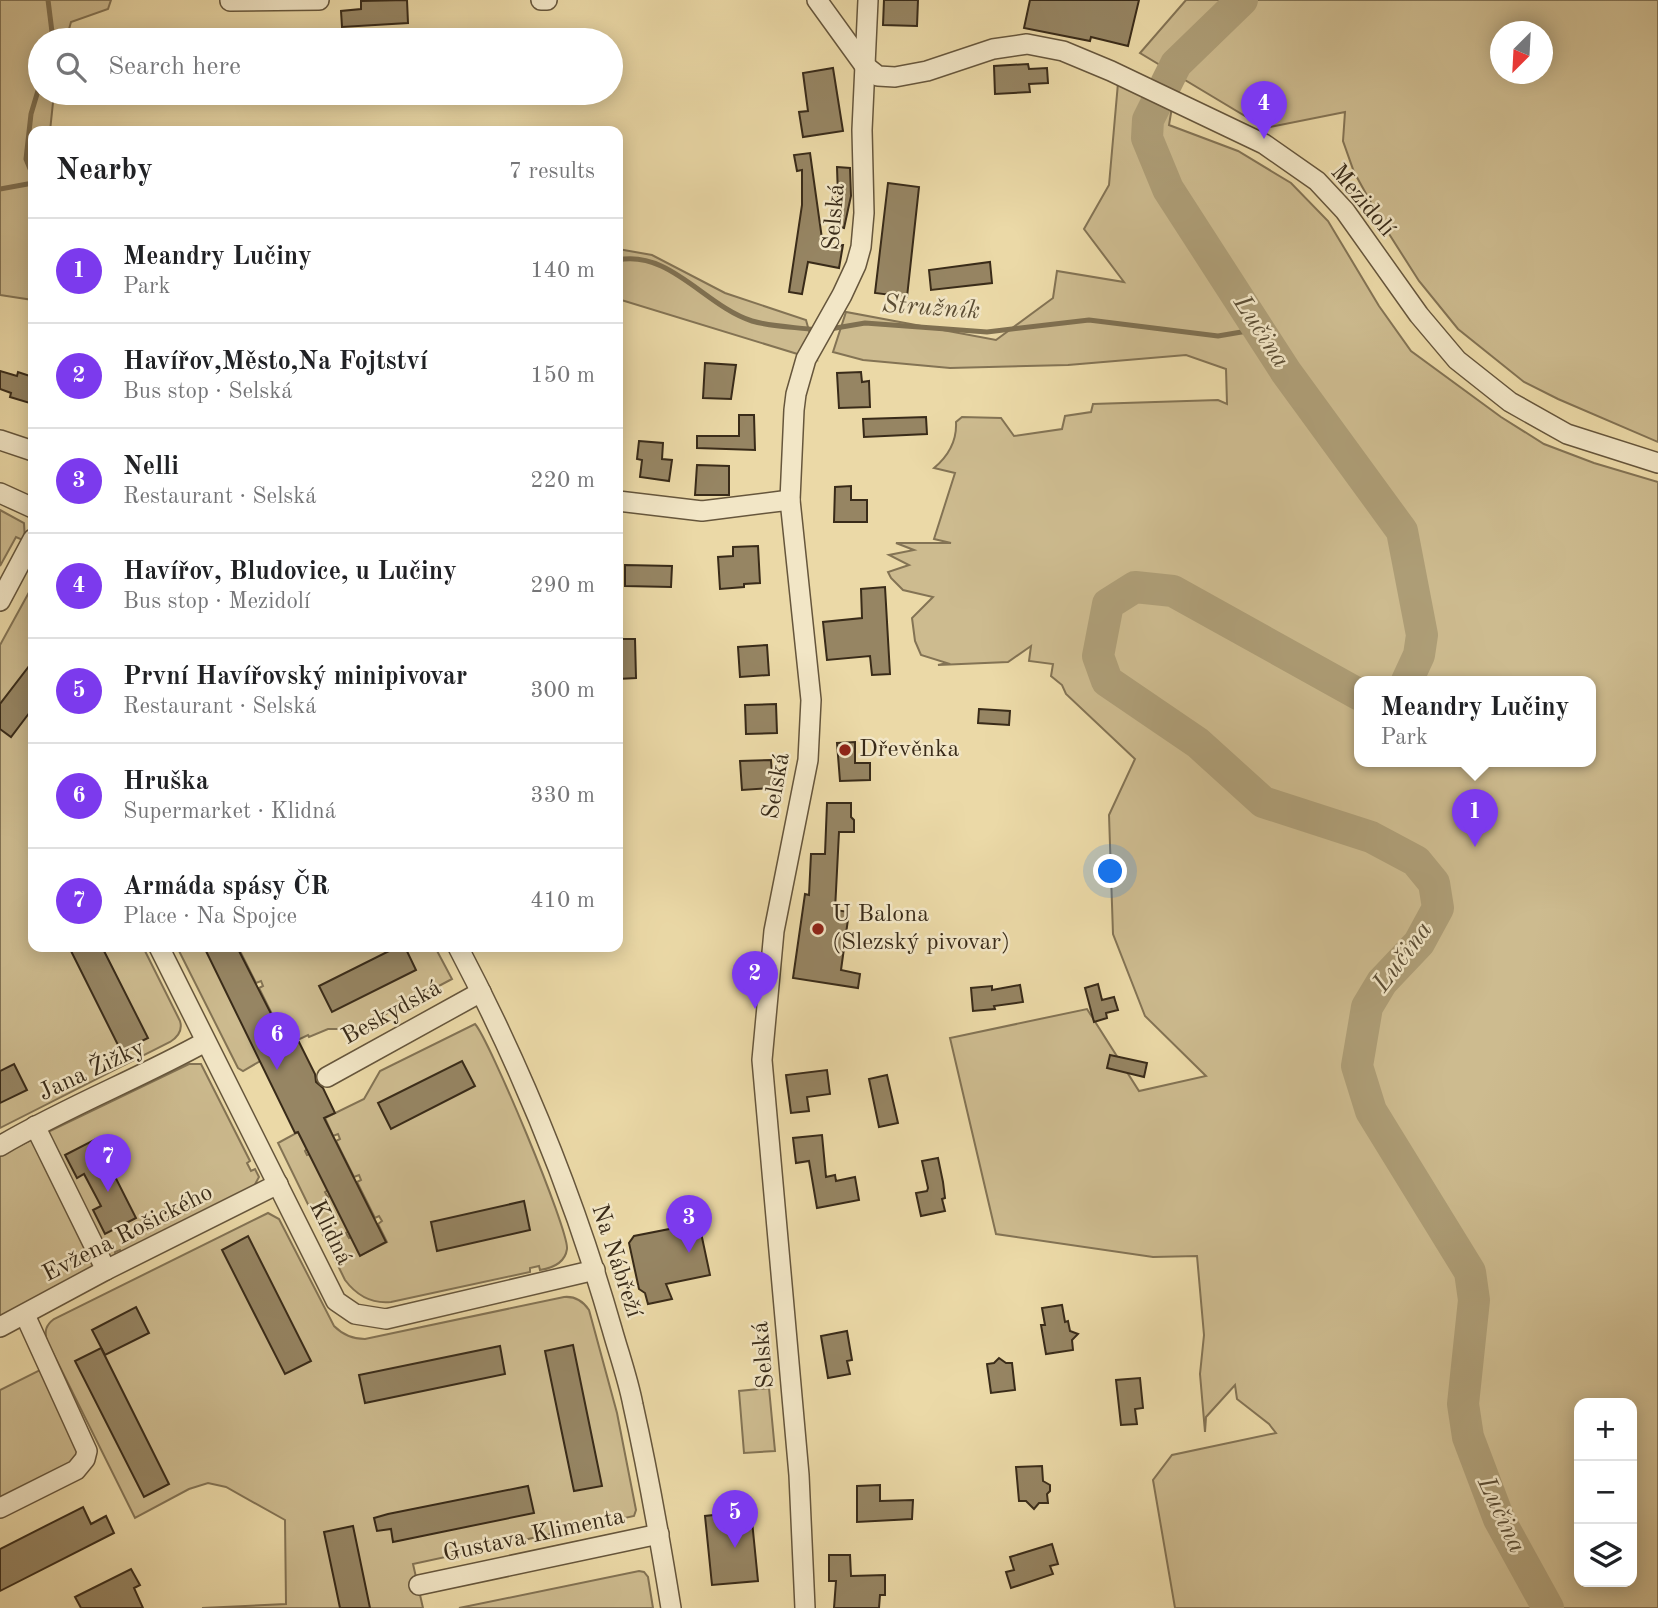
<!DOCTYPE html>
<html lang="en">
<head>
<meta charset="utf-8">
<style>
	body { margin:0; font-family:"Old Standard TT",serif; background:#f6f6f6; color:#202124 }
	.controls { position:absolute; right:21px; bottom:21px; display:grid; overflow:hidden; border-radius:14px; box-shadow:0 4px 18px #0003 }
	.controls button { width:63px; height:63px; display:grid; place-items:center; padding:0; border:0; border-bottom:2px solid #e0e0e0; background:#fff; color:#202124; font:35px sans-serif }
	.compass { position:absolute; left:1490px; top:21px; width:63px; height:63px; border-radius:50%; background:#fff; box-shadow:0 4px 18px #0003; rotate:204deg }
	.you { position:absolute; left:1111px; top:872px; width:24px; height:24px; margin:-18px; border:5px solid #fff; border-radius:50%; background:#1a73e8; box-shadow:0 0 0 10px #1a73e833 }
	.badge { display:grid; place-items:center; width:46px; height:46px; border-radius:50%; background:#7c3aed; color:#fff; font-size:23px; font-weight:700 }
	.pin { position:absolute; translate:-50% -58px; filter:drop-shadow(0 2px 4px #0008) }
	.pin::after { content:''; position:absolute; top:37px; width:24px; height:21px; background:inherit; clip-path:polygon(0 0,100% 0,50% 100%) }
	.popup { position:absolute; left:1354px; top:676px; width:242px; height:91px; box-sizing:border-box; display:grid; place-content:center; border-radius:14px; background:#fff; filter:drop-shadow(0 2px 5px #0005); font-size:23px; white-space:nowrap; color:#757577 }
	.popup b { font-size:26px; color:#202124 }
	.popup::after { content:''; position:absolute; left:50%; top:100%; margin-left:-14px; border:14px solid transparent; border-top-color:#fff }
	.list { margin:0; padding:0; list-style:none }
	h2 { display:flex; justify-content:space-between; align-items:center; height:91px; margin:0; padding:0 28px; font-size:30px }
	h2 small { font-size:23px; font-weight:400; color:#757577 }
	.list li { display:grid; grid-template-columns:46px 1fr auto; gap:21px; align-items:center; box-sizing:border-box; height:105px; padding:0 28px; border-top:2px solid #e0e0e0 }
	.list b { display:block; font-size:26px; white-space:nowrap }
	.list p { margin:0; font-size:23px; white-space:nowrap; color:#757577 }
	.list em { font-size:23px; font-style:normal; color:#757577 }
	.icon { flex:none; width:38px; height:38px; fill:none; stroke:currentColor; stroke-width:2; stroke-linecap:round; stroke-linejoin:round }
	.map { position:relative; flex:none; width:1658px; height:1608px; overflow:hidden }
	.search { position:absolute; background:#fff; box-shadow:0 4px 18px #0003; left:28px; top:28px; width:595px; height:77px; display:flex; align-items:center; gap:18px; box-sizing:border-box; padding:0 24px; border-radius:38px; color:#757577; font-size:26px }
	.panel { position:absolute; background:#fff; box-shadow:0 4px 18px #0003; left:28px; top:126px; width:595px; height:826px; border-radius:14px }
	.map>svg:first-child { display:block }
</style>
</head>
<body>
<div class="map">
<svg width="1658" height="1608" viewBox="0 0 1658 1608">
	<rect width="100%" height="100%" fill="#ebd9a7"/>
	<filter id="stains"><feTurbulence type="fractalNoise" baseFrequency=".00286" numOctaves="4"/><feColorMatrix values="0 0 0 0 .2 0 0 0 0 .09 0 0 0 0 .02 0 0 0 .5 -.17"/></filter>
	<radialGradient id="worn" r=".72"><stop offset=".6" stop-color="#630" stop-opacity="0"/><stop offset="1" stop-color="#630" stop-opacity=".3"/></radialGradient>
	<g fill="#cdbb8f" stroke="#837354" stroke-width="2" fill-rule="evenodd">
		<polygon points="0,0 111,0 108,9 71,22 66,40 40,40 40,93 54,93 50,131 33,131 33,300 0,295"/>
		<path d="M1186 0H1658V442L1558 399 1524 382 1458 329 1419 281 1384 226 1354 172 1343 141 1345 112 1265 128 1140 53ZM1500 32H1542V74H1500Z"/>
		<path d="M1118 83 1172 107 1169 125 1238 151 1291 183 1328 221 1379 306 1411 351 1501 417 1544 444 1594 463 1658 482V1608H1175L1153 1480 1172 1455 1276 1433 1269 1424 1237 1399 1235 1385 1206 1417 1205 1432 1200 1374 1204 1335 1197 1256 1153 1257 996 1234 950 1038 1087 1009 1139 1091 1206 1076 1145 1016 1113 934 1109 815 1135 759 1066 694 1062 685 1051 676 1053 664 1029 661 1031 646 1008 662 938 665 947 663 921 655 915 641 912 618 933 597 903 590 891 578 888 572 909 565 889 555 914 550 896 543H951L934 539 955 473 934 468C947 457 957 441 956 422L962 417 1001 418 1014 436 1062 429 1065 416 1091 412 1093 404 1218 400 1227 404 1226 369 1186 355 1068 365 950 368 863 360 833 352 846 312 996 340 1053 298 1057 271 1124 282 1084 229 1109 185ZM1360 681H1590V761H1360ZM1579 1403H1632V1582H1579Z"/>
		<polygon points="618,249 652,255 725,293 806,320 817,360 618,299"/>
		<polygon points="0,510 24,523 25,541 16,537 0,566"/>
		<path d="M33 585V947H143L180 1021C183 1031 178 1037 170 1042L0 1128V645Z"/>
		<polygon points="177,947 205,947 262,1060 243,1071 238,1068"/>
		<polygon points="238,947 435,947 452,979 358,1029 328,1029 309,1037 308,1035 287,1045 280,1030 284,1027 281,1022 277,1024 259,988 263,986 261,981 256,983"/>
		<path d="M475 1024C489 1039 569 1230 567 1249 565 1263 553 1268 540 1270L539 1266 530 1268V1272L391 1302C371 1304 357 1296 345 1280L278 1143 298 1132 307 1149 305 1151 307 1155 310 1154 328 1190 325 1192 328 1197 331 1195 349 1231 346 1233 349 1238 352 1237 361 1255 387 1242 378 1224 382 1221 379 1216 375 1218 357 1182 361 1180 359 1175 354 1177 336 1141 340 1139 338 1134 333 1136 325 1118 364 1099 380 1071Z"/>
		<polygon points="189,1064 201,1064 250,1161 247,1163 251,1171 255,1169 259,1177 253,1188 122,1254 120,1250 115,1252 116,1257 0,1316 0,1155"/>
		<path d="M268 1213 279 1219 334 1326C343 1335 352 1339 365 1339L564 1297C575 1296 583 1301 589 1310L617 1413 636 1510 634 1516 413 1564 423 1608H202L286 1604 285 1520 226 1487 208 1483 189 1489 135 1518 47 1341C44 1331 46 1325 54 1319Z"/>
		<path d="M46 1367C52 1380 81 1433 81 1442 81 1472 23 1491 0 1502V1390Z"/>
		<polygon points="769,1388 775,1451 744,1453 739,1391"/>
		<polygon points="639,1571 644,1572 648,1577 653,1608 459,1608"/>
	</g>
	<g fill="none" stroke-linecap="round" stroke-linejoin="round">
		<g stroke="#7f7051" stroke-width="5">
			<polyline points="48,0 53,40"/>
			<polyline points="33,176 26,159 31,114 40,84"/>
			<polyline points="0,189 33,183"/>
			<path d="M618 260C670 250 705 306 752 321 772 327 796 327 817 330"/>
			<polyline points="830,329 865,323 987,332 1089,320 1218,336 1259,329"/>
		</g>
		<g stroke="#ae9e77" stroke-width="32">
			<polyline points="1242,0 1176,64 1148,120 1147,138 1168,189 1286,372 1402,531 1422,635 1419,655 1407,681"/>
			<polyline points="1360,695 1173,591 1135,587 1108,604 1098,656 1107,681 1198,743 1263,802 1371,837 1416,861 1434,883 1438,908 1419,943 1382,982 1367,1007 1357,1066 1371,1111 1470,1272 1474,1300 1463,1404 1468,1437 1499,1519 1548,1608"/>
		</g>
	</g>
	<g fill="#968563" stroke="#392b19" stroke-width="2">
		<polygon points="407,0 408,23 342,27 341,11 361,9 361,1"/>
		<polygon points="884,0 918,0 917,26 883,25"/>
		<polygon points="1030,0 1139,0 1128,46 1091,37 1090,41 1024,28"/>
		<polygon points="1028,64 1029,69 1047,68 1048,83 1029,84 1030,92 995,94 994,66"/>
		<polygon points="833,68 843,131 803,137 799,112 808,111 803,73"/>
		<polygon points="810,153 823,246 843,245 839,268 808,262 802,294 789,292 802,205 802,170 797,171 794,155"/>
		<polygon points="837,167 850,168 851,196 844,228 839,227"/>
		<polygon points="888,183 919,187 907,297 875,293"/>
		<polygon points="990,262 992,283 931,290 929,270"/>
		<polygon points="705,363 736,365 731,399 703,398"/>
		<polygon points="0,371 17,376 18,372 33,377 33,404 10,397 11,393 0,389"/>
		<polygon points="861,372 862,382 869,381 870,407 839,408 837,373"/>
		<polygon points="739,415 754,415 755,450 697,448 697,436 739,436"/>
		<polygon points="926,417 927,434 864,437 863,419"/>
		<polygon points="639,441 663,443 662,459 672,460 669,481 640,477 642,460 637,459"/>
		<polygon points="697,465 729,466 729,495 695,495"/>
		<polygon points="851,486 851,500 867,500 867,522 834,522 835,487"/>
		<polygon points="758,546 760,583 744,584 744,587 720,589 718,557 733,556 733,547"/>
		<polygon points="625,565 672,566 671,587 625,586"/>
		<polygon points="885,587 890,674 872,675 870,656 827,660 823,622 862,618 861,589"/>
		<polygon points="618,639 635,639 636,678 618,679"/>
		<polygon points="767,645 769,675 740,677 738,647"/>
		<polygon points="33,661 33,708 11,737 0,729 0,704"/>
		<polygon points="776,704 777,733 746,734 745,705"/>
		<polygon points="979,709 1010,711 1009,725 978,723"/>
		<polygon points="855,742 855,763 870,763 870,780 840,781 837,743"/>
		<polygon points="771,760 773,788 742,790 740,761"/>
		<polygon points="827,803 851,803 851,817 854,820 854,832 839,832 835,910 849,912 841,970 860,974 858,988 793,978 805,894 809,895 811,854 825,854"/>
		<polygon points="69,947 102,947 148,1038 121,1051"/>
		<polygon points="204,947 237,947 288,1047 299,1042 315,1074 316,1082 323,1088 335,1113 324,1118 386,1242 360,1256 298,1132 295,1133"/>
		<polygon points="397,947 405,947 416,970 332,1012 319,986"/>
		<polygon points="1098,984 1102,1000 1114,997 1118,1010 1106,1013 1107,1018 1094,1022 1085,988"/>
		<polygon points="1020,985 1023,1002 994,1006 995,1009 973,1011 971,988 992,986 992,990"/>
		<polygon points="1110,1055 1147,1063 1144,1077 1107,1068"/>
		<polygon points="462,1061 475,1086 391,1129 378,1103"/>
		<polygon points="14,1064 27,1090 0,1103 0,1071"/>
		<polygon points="827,1070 830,1094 807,1097 809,1111 791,1113 786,1075"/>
		<polygon points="887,1075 898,1123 879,1127 869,1079"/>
		<polygon points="822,1135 826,1177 835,1175 836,1181 855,1177 859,1200 817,1208 809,1161 796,1163 793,1138"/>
		<polygon points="96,1139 136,1218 105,1234 93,1210 101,1206 84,1174 77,1178 65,1155"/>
		<polygon points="938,1158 943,1182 945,1198 942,1199 945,1211 921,1216 916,1193 927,1191 928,1188 922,1161"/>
		<polygon points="524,1201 530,1230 437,1251 431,1222"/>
		<polygon points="695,1224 696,1229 700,1228 710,1275 666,1284 672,1299 648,1304 645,1293 639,1289 629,1243 634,1236"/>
		<polygon points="248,1236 311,1361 285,1374 222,1250"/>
		<polygon points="1062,1305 1065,1322 1068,1321 1070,1331 1078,1334 1072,1340 1073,1350 1046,1354 1041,1325 1045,1325 1042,1308"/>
		<polygon points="136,1307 149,1333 105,1355 92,1330"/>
		<polygon points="847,1331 852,1360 847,1361 850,1374 828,1378 821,1336"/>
		<polygon points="573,1345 602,1486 574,1491 545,1351"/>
		<polygon points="500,1346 505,1374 365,1403 359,1375"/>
		<polygon points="101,1348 169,1484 144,1497 75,1361"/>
		<polygon points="999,1358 1006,1363 1012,1363 1015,1390 991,1393 987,1364 994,1363"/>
		<polygon points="1140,1378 1143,1408 1135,1409 1137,1424 1121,1425 1116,1380"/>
		<polygon points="1042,1466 1043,1481 1050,1485 1050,1491 1047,1494 1048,1503 1039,1503 1034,1509 1026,1501 1019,1501 1016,1467"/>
		<polygon points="880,1485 880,1501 913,1500 912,1519 857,1522 857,1486"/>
		<polygon points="528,1486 534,1513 393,1542 391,1529 377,1531 374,1518 388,1514"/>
		<polygon points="83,1507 91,1524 106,1516 114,1533 0,1591 0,1549"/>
		<polygon points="751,1511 758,1581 712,1585 705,1516"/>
		<polygon points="353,1526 364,1579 370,1608 340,1608 335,1584 324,1532"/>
		<polygon points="1052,1544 1058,1564 1050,1566 1053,1574 1011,1588 1006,1572 1014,1570 1010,1557"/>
		<polygon points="829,1555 850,1555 851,1576 885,1575 885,1595 880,1595 879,1608 834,1608 836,1581 829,1581"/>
		<polygon points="131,1569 140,1585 134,1588 143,1608 81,1608 75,1597"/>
	</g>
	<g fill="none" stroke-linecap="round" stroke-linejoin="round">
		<defs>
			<g id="minor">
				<polyline points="541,0 547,0"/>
				<polyline points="817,0 864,65 878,76 895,77 927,71 993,49 1027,44 1063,51 1111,71 1264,144 1317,181 1345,211 1419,315 1457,360 1510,402 1567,434 1658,463"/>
				<polyline points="230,1 319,0"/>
				<polyline points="0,440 33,451"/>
				<polyline points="0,493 33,508"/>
				<polyline points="618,501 702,511 790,500"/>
				<polyline points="0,601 33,539"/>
				<polyline points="159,947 336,1301 355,1314 386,1319 595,1270"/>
				<path d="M458 947C522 1069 574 1196 612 1329 619 1354 628 1379 633 1405 648 1472 660 1540 671 1608"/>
				<polyline points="327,1077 481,992"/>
				<polyline points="35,1126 106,1270"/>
				<path d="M0 1146C66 1107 138 1079 205 1042"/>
				<polyline points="0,1327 106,1270 278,1184"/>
				<polyline points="0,1508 76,1470 85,1459 87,1451 25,1315"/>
				<polyline points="419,1585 659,1534"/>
				<polyline points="805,1608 799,1475 762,1060 774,931 808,760 811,700 790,500 794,410 796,394 806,359 842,295 856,265 861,247 864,213 862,130 868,0"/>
			</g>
		</defs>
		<use href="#minor" stroke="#66563c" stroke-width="22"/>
		<use href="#minor" stroke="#f2e6c6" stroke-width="19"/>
	</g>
	<g fill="#8f2418" stroke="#f2e6c6" stroke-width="2.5">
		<circle cx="845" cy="750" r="7"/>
		<circle cx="818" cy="929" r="7"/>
	</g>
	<g text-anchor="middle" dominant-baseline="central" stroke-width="5" stroke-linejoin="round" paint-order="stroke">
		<g font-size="24" fill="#392b19" stroke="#f2e6c6">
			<text transform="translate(1362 201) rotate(50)">Mezidolí</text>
			<text transform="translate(835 217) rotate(-85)">Selská</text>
			<text transform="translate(777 786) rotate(-80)">Selská</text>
			<text transform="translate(392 1013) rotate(-29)">Beskydská</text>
			<text transform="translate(92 1071) rotate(-25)">Jana Žižky</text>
			<text transform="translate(330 1233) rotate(64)">Klidná</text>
			<text transform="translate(128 1234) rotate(-27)">Evžena Rošického</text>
			<text transform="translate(616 1261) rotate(72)">Na Nábřeží</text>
			<text transform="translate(764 1355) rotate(-95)">Selská</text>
			<text transform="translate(534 1536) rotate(-12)">Gustava Klimenta</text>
		</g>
		<g font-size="24" fill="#392b19" stroke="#f2e6c6" text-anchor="start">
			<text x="859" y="750">Dřevěnka</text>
			<text x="832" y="915">U Balona<tspan x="832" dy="28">(Slezský pivovar)</tspan></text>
		</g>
		<g font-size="26" font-style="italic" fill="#5c4e35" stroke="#f2e6c6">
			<text transform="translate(931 308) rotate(4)">Stružník</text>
			<text transform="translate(1261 332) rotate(57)">Lučina</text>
			<text transform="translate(1403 957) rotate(-53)">Lučina</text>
			<text transform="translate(1501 1515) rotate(65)">Lučina</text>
		</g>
	</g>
	<rect width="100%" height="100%" filter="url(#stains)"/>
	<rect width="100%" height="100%" fill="url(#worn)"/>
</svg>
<div class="controls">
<button>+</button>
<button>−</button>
<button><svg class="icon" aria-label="layers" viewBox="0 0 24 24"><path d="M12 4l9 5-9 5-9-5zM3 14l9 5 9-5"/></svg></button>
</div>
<svg class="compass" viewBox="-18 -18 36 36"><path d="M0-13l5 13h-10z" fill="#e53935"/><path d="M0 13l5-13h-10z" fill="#757577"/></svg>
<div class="you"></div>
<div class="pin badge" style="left:1475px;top:847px">1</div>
<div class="popup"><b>Meandry Lučiny</b>Park</div>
<div class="pin badge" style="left:755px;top:1009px">2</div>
<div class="pin badge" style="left:689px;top:1253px">3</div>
<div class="pin badge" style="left:1264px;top:139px">4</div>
<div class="pin badge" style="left:735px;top:1548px">5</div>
<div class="pin badge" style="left:277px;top:1070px">6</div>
<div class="pin badge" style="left:108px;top:1192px">7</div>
<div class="search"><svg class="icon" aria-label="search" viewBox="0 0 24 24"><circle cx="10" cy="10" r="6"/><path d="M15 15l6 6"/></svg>Search here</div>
<section class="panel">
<h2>Nearby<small>7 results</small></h2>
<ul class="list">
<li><span class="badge">1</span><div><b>Meandry Lučiny</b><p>Park</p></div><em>140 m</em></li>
<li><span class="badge">2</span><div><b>Havířov,Město,Na Fojtství</b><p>Bus stop · Selská</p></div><em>150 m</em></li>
<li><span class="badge">3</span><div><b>Nelli</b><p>Restaurant · Selská</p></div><em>220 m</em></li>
<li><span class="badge">4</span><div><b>Havířov, Bludovice, u Lučiny</b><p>Bus stop · Mezidolí</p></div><em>290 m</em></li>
<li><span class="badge">5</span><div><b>První Havířovský minipivovar</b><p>Restaurant · Selská</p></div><em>300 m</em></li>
<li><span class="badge">6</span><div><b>Hruška</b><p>Supermarket · Klidná</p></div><em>330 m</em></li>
<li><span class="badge">7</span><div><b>Armáda spásy ČR</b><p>Place · Na Spojce</p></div><em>410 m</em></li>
</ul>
</section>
</div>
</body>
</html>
